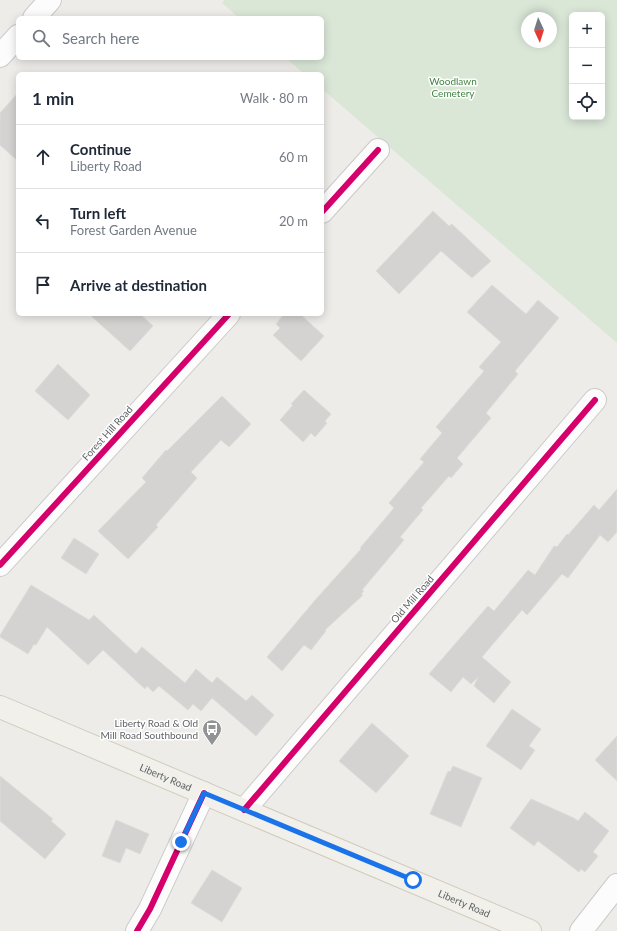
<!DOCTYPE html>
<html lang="en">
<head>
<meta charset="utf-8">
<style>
	body { margin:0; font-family:Lato,sans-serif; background:#f6f6f7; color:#1f2937 }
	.controls { position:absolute; right:12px; top:12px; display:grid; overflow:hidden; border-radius:6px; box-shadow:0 2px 10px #0003 }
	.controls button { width:36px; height:36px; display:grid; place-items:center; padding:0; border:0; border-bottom:1px solid #e0e1e3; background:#fff; color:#1f2937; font:20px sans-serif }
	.compass { position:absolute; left:521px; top:12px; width:36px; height:36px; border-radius:50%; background:#fff; box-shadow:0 2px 10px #0003; rotate:176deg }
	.stop { position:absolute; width:12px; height:12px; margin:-9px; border:3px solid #1a73e8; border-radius:50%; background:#fff }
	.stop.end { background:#1a73e8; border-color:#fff; box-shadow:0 1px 4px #0008 }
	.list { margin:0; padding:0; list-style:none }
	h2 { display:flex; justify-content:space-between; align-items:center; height:52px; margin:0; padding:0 16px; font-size:17px }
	h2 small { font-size:13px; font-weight:400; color:#747a83 }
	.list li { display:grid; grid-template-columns:26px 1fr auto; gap:12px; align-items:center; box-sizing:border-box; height:64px; padding:0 16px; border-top:1px solid #e0e1e3 }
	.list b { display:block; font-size:15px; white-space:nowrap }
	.list p { margin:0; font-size:13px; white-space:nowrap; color:#747a83 }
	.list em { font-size:13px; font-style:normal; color:#747a83 }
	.icon { flex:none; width:22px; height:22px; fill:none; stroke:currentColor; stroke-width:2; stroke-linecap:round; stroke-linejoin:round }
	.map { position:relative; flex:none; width:617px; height:931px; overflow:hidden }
	.search { position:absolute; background:#fff; box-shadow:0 2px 10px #0003; left:16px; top:16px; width:308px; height:44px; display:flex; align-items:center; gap:10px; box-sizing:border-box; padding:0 14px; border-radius:6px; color:#747a83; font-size:15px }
	.panel { position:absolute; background:#fff; box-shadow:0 2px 10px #0003; left:16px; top:72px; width:308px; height:244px; border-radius:6px }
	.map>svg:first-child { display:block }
</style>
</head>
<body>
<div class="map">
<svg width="617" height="931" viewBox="0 0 617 931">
	<rect width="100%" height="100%" fill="#eeece9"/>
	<path fill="#dae7d7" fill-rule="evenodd" d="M224 0H617V343L322 89V74H304L286 58H322V18H239L222 3ZM572 15H602V117H572ZM527 18H551V42H527Z"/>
	<g fill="#d5d3d2" stroke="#dddcd8">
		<polygon points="18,93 18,161 0,145 0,113"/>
		<polygon points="433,211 449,226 452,224 491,261 472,278 441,251 399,294 376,271"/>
		<polygon points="492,285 526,314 538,300 559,318 515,371 518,374 486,413 491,418 457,458 463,464 451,478 449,476 421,508 423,510 400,537 404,540 362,590 364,591 361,594 363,595 325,630 326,631 311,650 304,645 282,671 267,657 317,598 361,549 360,548 394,508 389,503 424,462 420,459 442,433 436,427 484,371 479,367 501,342 467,312"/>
		<polygon points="89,314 140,314 153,326 130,351"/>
		<polygon points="284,314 300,314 324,336 301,361 273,335 280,328 276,324"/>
		<polygon points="58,364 90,395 68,420 35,391"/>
		<polygon points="304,390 331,414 325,421 327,423 315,437 311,433 303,442 280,420 293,405 291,404"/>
		<polygon points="222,396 251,424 229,447 221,440 191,472 197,478 156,525 158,527 128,559 98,531 146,482 142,478 166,450 167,451"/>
		<polygon points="617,489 617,532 608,542 600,535 568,578 562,574 527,615 522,610 482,657 511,682 494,703 474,686 478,677 471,684 463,677 451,692 429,674 488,606 494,611 528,570 535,575 554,546 557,547 567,534 568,535 594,505 599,510"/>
		<polygon points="74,538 99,554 86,574 61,558"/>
		<polygon points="31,585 89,620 94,615 136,654 142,647 185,683 196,669 212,683 217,677 246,701 252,695 274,715 256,736 212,698 201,711 193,704 188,710 159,686 153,692 147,686 145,689 103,650 88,665 47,627 36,645 34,644 28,654 0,637 0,635"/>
		<polygon points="512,709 541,729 529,746 535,750 521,770 486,746"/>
		<polygon points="372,723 409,756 376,793 339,761"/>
		<polygon points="617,736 617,781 595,760"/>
		<polygon points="453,766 482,778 461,827 430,814 448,771 450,772"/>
		<polygon points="0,776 53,819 51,821 66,834 45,859 0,821"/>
		<polygon points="531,799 574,818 578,821 585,812 609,831 593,852 598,856 585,872 581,869 579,872 538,841 534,846 510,828"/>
		<polygon points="116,820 149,834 140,854 126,848 120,863 102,856"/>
		<polygon points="212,870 242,888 222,922 191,903"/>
	</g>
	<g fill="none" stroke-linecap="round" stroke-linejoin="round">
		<defs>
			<g id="street">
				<polyline points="34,18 50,0"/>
				<polyline points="0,56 18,36"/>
				<polyline points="322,212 378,150"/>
				<polyline points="0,565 229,314"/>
				<polyline points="244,810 595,400"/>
				<polyline points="137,931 150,909 204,793"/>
				<polyline points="581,931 617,885"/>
			</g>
			<g id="primary">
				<path id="s1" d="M0 707 530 931"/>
			</g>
		</defs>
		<use href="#street" stroke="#cbcac9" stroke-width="24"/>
		<use href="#primary" stroke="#d2cbbb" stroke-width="24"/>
		<use href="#street" stroke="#fcfcfc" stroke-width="22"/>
		<use href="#primary" stroke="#f2f0ea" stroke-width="22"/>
		<defs>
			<g id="cycleway">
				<polyline points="322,212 378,150"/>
				<polyline points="0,565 229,314"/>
				<polyline points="244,810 595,400"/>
				<polyline points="137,931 150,909 204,793"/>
			</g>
		</defs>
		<use href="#cycleway" stroke="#fff" stroke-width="8"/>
		<use href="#cycleway" stroke="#d6006c" stroke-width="6"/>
	</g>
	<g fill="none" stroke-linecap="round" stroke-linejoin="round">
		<polyline stroke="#1a73e8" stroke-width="5" points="181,842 204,793 413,880"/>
	</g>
	<defs>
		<symbol id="bus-pin" viewBox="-11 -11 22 30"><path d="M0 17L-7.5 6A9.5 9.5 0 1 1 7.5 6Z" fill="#919394" stroke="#fff"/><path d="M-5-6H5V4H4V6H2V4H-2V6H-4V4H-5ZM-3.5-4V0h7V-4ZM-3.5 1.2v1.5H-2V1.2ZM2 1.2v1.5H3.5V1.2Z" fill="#fff"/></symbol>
	</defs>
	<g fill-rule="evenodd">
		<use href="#bus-pin" x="201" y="718" width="22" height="30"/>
	</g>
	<g text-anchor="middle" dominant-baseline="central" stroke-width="3" stroke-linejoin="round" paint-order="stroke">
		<g font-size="10" fill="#418342" stroke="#fff">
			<text x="453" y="81">Woodlawn<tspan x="453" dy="12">Cemetery</tspan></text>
		</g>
		<g font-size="10" fill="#5f6366" stroke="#fff">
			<text transform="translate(107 433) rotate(-48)">Forest Hill Road</text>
			<text transform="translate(412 599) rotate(-49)">Old Mill Road</text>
			<text stroke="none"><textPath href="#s1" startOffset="180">Liberty Road</textPath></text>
			<text stroke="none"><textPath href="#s1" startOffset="504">Liberty Road</textPath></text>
		</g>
		<g font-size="10" fill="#5f6366" stroke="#fff" text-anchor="end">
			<text x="198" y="723">Liberty Road &amp; Old<tspan x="198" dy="12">Mill Road Southbound</tspan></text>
		</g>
	</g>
</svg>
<div class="controls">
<button>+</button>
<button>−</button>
<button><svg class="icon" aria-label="locate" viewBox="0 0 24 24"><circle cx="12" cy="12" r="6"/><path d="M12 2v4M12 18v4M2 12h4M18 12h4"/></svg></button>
</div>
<svg class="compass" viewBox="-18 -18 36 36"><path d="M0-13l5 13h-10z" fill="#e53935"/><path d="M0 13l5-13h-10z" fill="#747a83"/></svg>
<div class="stop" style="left:413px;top:880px"></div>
<div class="stop end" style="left:181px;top:842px"></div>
<div class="search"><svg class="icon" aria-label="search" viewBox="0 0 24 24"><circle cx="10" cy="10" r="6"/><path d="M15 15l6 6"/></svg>Search here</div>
<section class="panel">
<h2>1 min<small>Walk · 80 m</small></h2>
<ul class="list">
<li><svg class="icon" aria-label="ahead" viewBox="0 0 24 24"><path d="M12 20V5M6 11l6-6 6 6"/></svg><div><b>Continue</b><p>Liberty Road</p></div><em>60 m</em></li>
<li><svg class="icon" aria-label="left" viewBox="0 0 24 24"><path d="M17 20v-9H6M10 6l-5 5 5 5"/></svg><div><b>Turn left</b><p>Forest Garden Avenue</p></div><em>20 m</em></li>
<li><svg class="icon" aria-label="arrive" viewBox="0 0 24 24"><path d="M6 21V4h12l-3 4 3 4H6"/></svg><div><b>Arrive at destination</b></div></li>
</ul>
</section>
</div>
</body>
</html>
